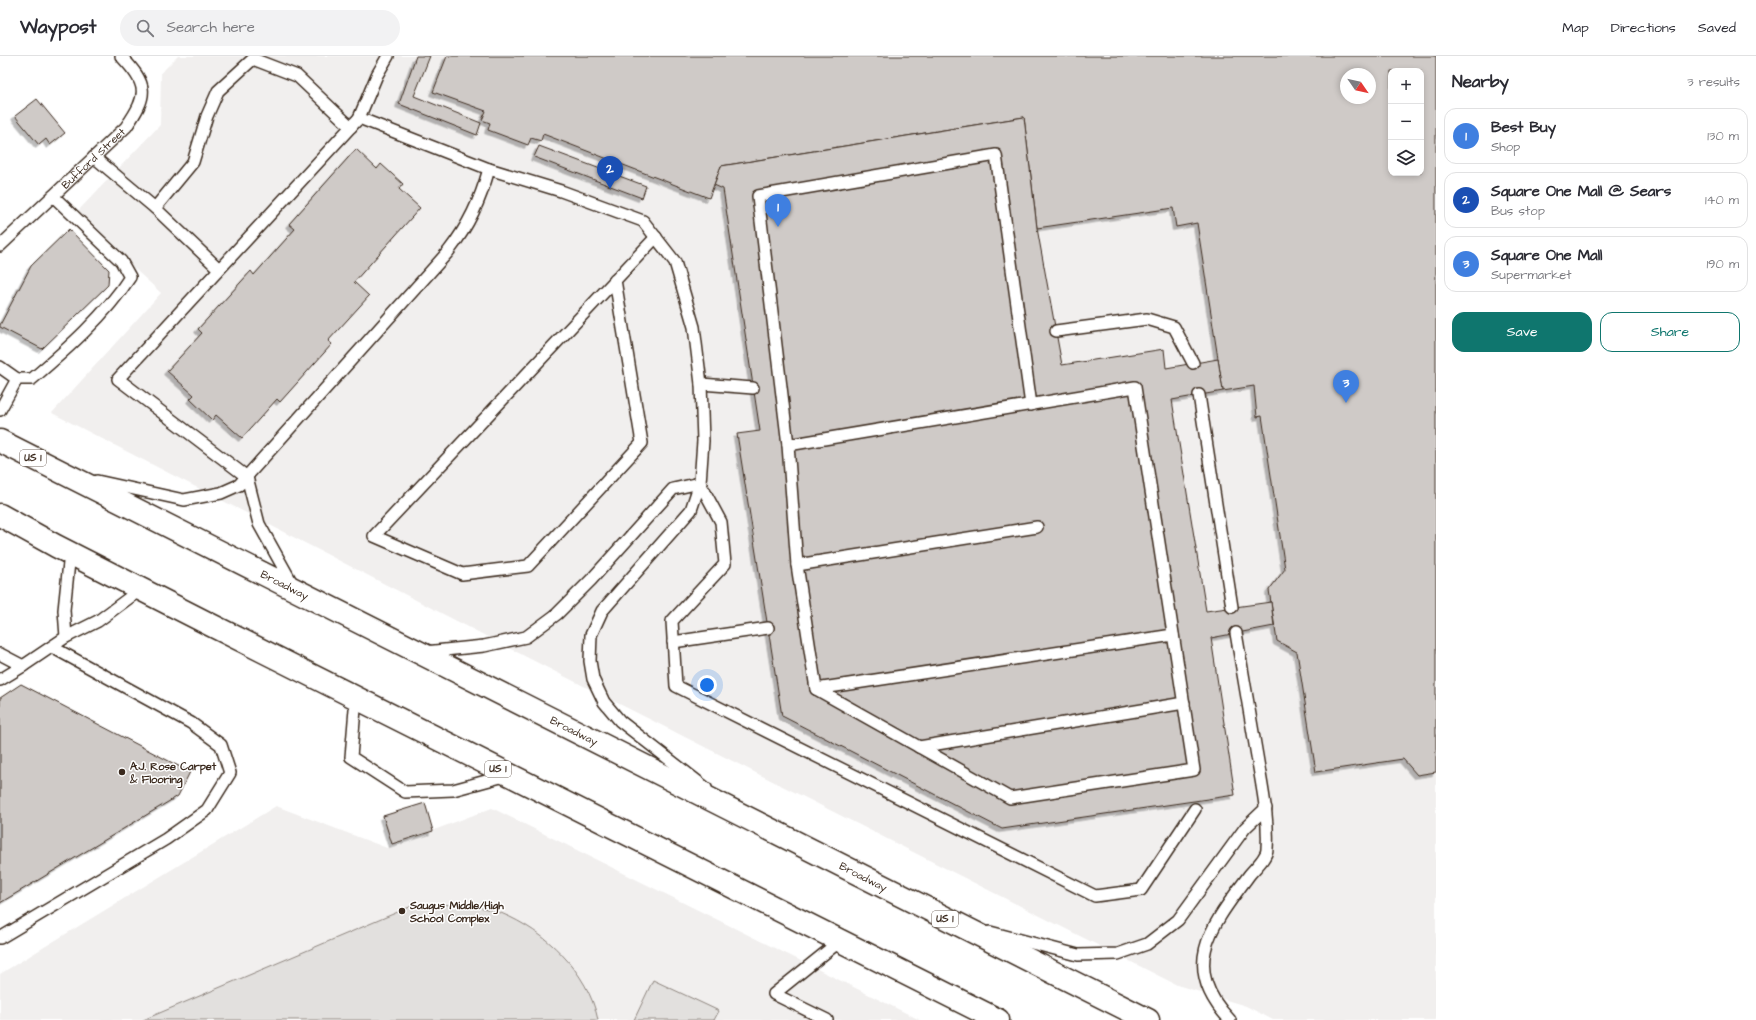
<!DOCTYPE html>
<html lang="en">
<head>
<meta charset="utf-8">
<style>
	body { margin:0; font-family:"Architects Daughter",sans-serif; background:#f2f2f3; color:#2b2b33 }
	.controls { position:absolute; right:12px; top:12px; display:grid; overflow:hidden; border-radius:8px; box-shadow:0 2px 6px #0003 }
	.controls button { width:36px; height:36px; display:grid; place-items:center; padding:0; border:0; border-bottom:1px solid #e1e1e2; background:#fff; color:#2b2b33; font:20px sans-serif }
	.compass { position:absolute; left:1340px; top:12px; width:36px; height:36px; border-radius:50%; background:#fff; box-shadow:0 2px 6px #0003; rotate:124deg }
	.you { position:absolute; left:707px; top:629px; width:14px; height:14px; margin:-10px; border:3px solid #fff; border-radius:50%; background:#1a73e8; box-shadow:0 0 0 6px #1a73e833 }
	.badge { display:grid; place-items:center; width:26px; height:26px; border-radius:50%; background:#0f766e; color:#fff; font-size:13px; font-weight:700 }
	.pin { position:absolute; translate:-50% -33px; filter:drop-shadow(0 1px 2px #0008) }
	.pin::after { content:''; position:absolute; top:21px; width:14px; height:12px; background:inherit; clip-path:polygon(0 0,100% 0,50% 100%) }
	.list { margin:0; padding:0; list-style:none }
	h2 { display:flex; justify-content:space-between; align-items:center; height:52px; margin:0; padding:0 16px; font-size:17px }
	h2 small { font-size:13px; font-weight:400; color:#7c7c81 }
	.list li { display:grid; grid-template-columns:26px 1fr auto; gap:12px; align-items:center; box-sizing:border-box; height:56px; margin:0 8px 8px; padding:0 8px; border:1px solid #e1e1e2; border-radius:12px }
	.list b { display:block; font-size:15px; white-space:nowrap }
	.list p { margin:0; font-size:13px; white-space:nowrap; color:#7c7c81 }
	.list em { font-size:13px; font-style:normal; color:#7c7c81 }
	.actions { display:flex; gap:8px; padding:12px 16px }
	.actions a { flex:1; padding:9px 0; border:1px solid #0f766e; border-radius:12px; text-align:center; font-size:14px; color:#0f766e }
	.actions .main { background:#0f766e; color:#fff }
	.icon { flex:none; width:22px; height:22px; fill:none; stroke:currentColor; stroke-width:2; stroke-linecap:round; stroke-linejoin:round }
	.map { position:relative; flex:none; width:1436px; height:964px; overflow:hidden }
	header { display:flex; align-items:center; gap:24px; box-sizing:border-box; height:56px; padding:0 20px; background:#fff; border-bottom:1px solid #e1e1e2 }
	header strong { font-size:19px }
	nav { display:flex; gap:22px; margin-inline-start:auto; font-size:14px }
	.search { width:280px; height:36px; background:#f2f2f3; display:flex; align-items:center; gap:10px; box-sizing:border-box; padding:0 14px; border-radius:22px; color:#7c7c81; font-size:15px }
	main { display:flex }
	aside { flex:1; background:#fff }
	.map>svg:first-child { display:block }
</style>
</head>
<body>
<header>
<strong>Waypost</strong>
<div class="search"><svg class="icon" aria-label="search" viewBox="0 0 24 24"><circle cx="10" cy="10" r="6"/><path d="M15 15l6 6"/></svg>Search here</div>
<nav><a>Map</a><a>Directions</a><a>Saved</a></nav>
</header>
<main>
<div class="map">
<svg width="1436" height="964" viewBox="0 0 1436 964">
	<defs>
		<filter id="shadow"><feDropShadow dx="-3.5" dy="3.5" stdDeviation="0" flood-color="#0004"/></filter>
	</defs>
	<rect width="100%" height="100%" fill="#fff"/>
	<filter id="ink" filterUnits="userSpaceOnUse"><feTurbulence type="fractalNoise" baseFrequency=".025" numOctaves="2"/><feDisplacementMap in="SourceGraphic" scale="8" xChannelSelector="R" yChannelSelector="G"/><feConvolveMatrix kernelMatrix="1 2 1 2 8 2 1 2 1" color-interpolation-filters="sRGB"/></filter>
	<g filter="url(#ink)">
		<g fill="#f1efee" fill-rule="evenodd">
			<path d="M178 0H1436V964H1273L1246 950 1177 929 542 609 52 357 161 237 75 158 160 69 161 17ZM1391 15H1421V117H1391ZM1346 18H1370V42H1346Z"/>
			<polygon points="276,750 387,792 492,752 920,964 0,964 0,918"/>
		</g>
		<g fill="#e2e0de" stroke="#8e857e">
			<path d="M465 848C477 851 490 853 501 857 545 875 588 915 598 964H143L412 850Z"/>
			<polygon points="653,924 719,955 714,964 634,964"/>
		</g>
		<g fill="#cfcac7" stroke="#3b2a1e" fill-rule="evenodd" filter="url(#shadow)">
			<polygon points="416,0 430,0 414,40 481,67 477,79 399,48"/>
			<path d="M447 0H1436V716L1417 719 1403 703 1316 716 1297 596 1277 585 1269 534 1285 513 1262 360 1257 361 1254 330 1223 335 1197 167 1176 171 1173 152 1037 172 1024 61 721 110 709 142 543 78 541 85 531 82 528 89 488 74 490 67 482 64 486 55 433 36ZM1391 15H1421V117H1391ZM1346 18H1370V42H1346Z"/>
			<polygon points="37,43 65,77 50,89 46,83 39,89 15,60"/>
			<polygon points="1024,61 1037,172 1062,309 1164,293 1166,312 1218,303 1223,335 1172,344 1206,555 1271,546 1274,570 1211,582 1235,739 1002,773 782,660 737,378 760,375 723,133 714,129 721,110"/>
			<polygon points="539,90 646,130 642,142 534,101"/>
			<polygon points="356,93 377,113 381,108 403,128 399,133 420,152 354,226 369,240 328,285 332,288 280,346 277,343 242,382 216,359 212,364 190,343 194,339 167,315 202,277 198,273 251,215 254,219 295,173 289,168"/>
			<polygon points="69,173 109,214 108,229 42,293 0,271 0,269 31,210"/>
			<polygon points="21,628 190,716 178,740 0,847 0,642"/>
			<polygon points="425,747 433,775 392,788 383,760"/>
		</g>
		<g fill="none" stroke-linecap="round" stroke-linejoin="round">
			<defs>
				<g id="service">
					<polyline points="359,62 489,113 561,135 643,165 675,206 694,271 701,328 703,385 700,427 691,454 602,555 591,579 590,605 593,623 604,646 620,665 706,732"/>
					<polyline points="94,101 155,152"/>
					<path id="s1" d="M0 190 126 71C149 38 148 29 121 0"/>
					<polyline points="219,213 155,152 193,106 207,60 218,35 253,3 297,20 351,71"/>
					<polyline points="615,224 642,387 528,510 462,518 374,480 656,181"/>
					<polyline points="1056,275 1147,263 1174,271 1193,307"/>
					<polyline points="0,311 17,323 0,354"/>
					<path d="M17 323H32C66 294 106 259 130 221L121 205 53 140"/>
					<polyline points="701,328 753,332"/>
					<polygon points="1135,331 1194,714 1010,742 816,633 797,509 788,389"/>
					<polyline points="1199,339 1232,551"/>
					<polyline points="788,389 758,140 996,99 1031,349"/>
					<path d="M97 425 184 444 221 437 239 429 448 196C469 169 480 145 489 113"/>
					<polyline points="700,427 721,466 725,508 672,565 676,630 1095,840 1141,834 1195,753"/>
					<polyline points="797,509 1037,471"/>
					<polyline points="293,529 259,468 247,421 118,323 359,62 377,19 388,0"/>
					<polyline points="66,581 64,554 70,497"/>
					<polyline points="673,586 768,572"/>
					<polyline points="425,596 484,590 526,581 557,558 591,524 673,433 700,427"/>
					<polyline points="0,598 23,610 0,624"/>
					<polyline points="23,610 66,581 98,565 141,533"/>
					<polyline points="816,633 1173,579"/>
					<polyline points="356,641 351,701 405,736 453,734 508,719"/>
					<polyline points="919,691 1184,647"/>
					<polyline points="990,876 1078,899 1118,898 1147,888 1178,864 1245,772 1266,752"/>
					<polyline points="0,882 166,783 207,754 230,717 221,689 191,667 52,591"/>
					<polyline points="827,964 774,938 840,885"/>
					<path d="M1230 964C1177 909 1214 867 1250 818 1255 812 1267 801 1267 793 1269 762 1262 731 1257 700 1250 659 1243 618 1236 577"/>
				</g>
				<g id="trunk">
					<path id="s2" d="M0 385 1148 964"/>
					<polyline points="0,459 56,490 209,568 998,964"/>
				</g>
			</defs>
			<use href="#service" stroke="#3b2a1e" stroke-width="14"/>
			<use href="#trunk" stroke="#3b2a1e" stroke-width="25"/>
			<use href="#service" stroke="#fff" stroke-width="11"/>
			<use href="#trunk" stroke="#fff" stroke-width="22"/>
		</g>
	</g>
	<g fill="#3b2a1e" stroke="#fff" stroke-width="1.5">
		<circle cx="122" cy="716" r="4"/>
		<circle cx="402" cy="855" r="4"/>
	</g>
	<g text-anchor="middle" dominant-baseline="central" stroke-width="3" stroke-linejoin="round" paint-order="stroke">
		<g fill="#fff" stroke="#766a62" stroke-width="1">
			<rect x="20" y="394" width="26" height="16" rx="3"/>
			<rect x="485" y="705" width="26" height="16" rx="3"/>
			<rect x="932" y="855" width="26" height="16" rx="3"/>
		</g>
		<g font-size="10" font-weight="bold" fill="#3b2a1e">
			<text x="33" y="402">US 1</text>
			<text x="498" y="713">US 1</text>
			<text x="945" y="863">US 1</text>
		</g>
		<g font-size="11" fill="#3b2a1e" stroke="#fff">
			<text stroke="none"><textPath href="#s1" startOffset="128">Bufford Street</textPath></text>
			<text stroke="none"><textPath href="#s2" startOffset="319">Broadway</textPath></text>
			<text stroke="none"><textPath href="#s2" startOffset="643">Broadway</textPath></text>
			<text stroke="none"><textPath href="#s2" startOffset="967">Broadway</textPath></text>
		</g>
		<g font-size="11" font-weight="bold" fill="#3b2a1e" stroke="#fff" text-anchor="start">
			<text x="130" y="710">A.J. Rose Carpet<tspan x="130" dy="13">&amp; Flooring</tspan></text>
			<text x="410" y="849">Saugus Middle/High<tspan x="410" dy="13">School Complex</tspan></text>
		</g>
	</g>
</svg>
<div class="controls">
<button>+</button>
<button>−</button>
<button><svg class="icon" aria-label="layers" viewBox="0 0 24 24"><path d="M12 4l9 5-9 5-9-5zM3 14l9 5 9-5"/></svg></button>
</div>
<svg class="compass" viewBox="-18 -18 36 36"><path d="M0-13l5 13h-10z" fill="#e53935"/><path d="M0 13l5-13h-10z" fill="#7c7c81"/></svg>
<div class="you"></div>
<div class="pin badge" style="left:778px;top:171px;background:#3f7fe0">1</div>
<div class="pin badge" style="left:610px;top:133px;background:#1a4fb4">2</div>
<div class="pin badge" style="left:1346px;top:347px;background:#3f7fe0">3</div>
</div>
<aside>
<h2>Nearby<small>3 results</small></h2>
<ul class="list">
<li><span class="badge" style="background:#3f7fe0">1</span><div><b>Best Buy</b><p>Shop</p></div><em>130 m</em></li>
<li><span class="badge" style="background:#1a4fb4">2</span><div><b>Square One Mall @ Sears</b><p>Bus stop</p></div><em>140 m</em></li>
<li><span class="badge" style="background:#3f7fe0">3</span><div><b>Square One Mall</b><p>Supermarket</p></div><em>190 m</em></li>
</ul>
<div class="actions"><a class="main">Save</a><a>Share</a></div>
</aside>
</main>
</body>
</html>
